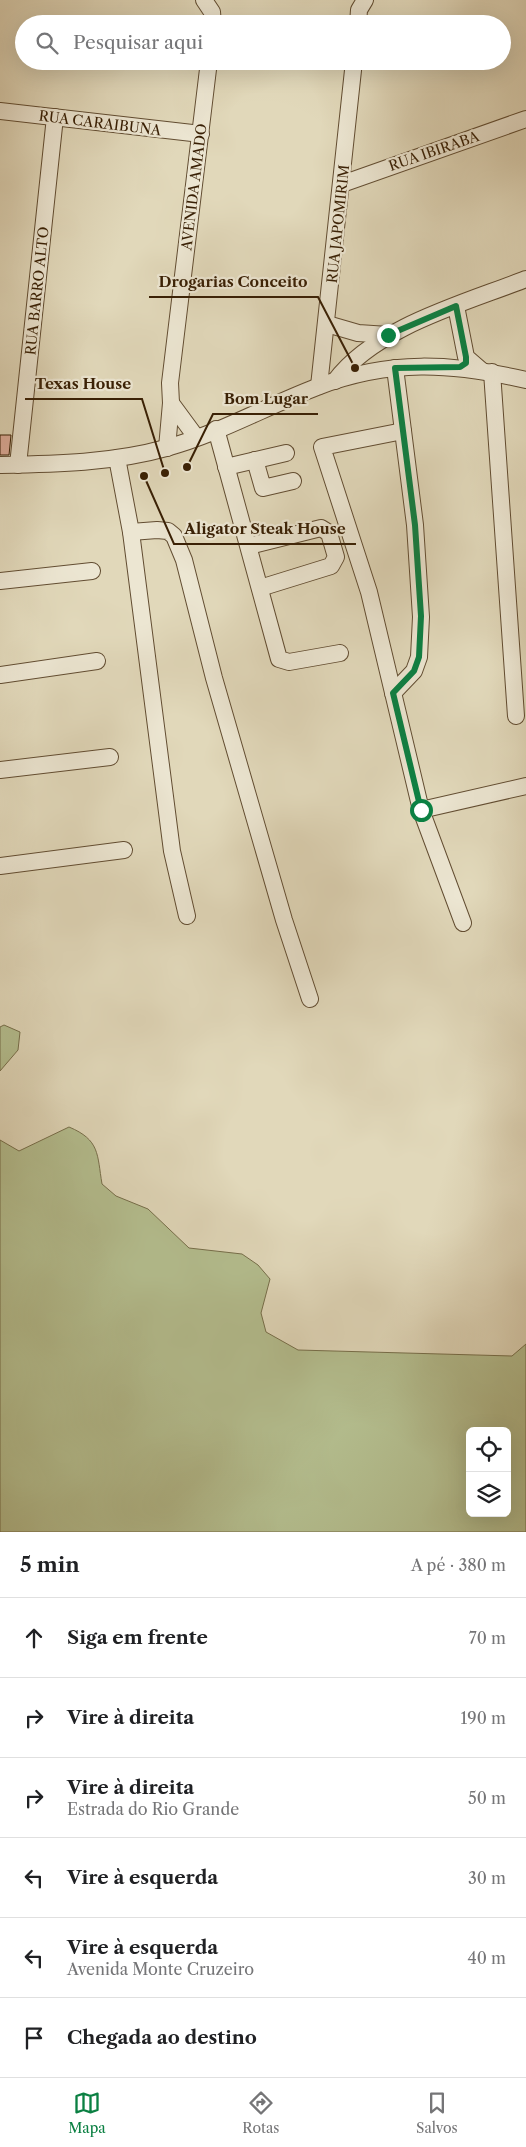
<!DOCTYPE html>
<html lang="pt">
<head>
<meta charset="utf-8">
<style>
	body { margin:0; font-family:"Libre Caslon Text",serif; background:#f2f2f2; color:#202124 }
	.controls { position:absolute; right:15px; bottom:15px; display:grid; overflow:hidden; border-radius:8px; box-shadow:0 5px 20px #0002 }
	.controls button { width:45px; height:45px; display:grid; place-items:center; padding:0; border:0; border-bottom:1px solid #e0e0e0; background:#fff; color:#202124; font:25px sans-serif }
	.stop { position:absolute; width:15px; height:15px; margin:-11px; border:4px solid #0b8043; border-radius:50%; background:#fff }
	.stop.end { background:#0b8043; border-color:#fff; box-shadow:0 1px 5px #0008 }
	.list { margin:0; padding:0; list-style:none }
	h2 { display:flex; justify-content:space-between; align-items:center; height:65px; margin:0; padding:0 20px; font-size:21px }
	h2 small { font-size:16px; font-weight:400; color:#757577 }
	.list li { display:grid; grid-template-columns:32px 1fr auto; gap:15px; align-items:center; box-sizing:border-box; height:80px; padding:0 20px; border-top:1px solid #e0e0e0 }
	.list b { display:block; font-size:19px; white-space:nowrap }
	.list p { margin:0; font-size:16px; white-space:nowrap; color:#757577 }
	.list em { font-size:16px; font-style:normal; color:#757577 }
	.icon { flex:none; width:28px; height:28px; fill:none; stroke:currentColor; stroke-width:2; stroke-linecap:round; stroke-linejoin:round }
	.map { position:relative; flex:none; width:526px; height:1532px; overflow:hidden }
	.search { position:absolute; background:#fff; box-shadow:0 5px 20px #0002; left:15px; right:15px; top:15px; height:55px; display:flex; align-items:center; gap:12px; box-sizing:border-box; padding:0 18px; border-radius:28px; color:#757577; font-size:19px }
	.sheet { height:545px; background:#fff }
	nav { display:flex; justify-content:space-around; align-items:center; box-sizing:border-box; height:70px; border-top:1px solid #e0e0e0; background:#fff; font-size:14px; color:#757577 }
	nav a { display:grid; justify-items:center; gap:2px }
	nav .on { color:#0b8043 }
	.map>svg:first-child { display:block }
</style>
</head>
<body>
<div class="map">
<svg width="526" height="1532" viewBox="0 0 526 1532">
	<rect width="100%" height="100%" fill="#e1d8ba"/>
	<filter id="stains"><feTurbulence type="fractalNoise" baseFrequency=".004" numOctaves="4"/><feColorMatrix values="0 0 0 0 .2 0 0 0 0 .09 0 0 0 0 .02 0 0 0 .5 -.17"/></filter>
	<radialGradient id="worn" r=".72"><stop offset=".6" stop-color="#630" stop-opacity="0"/><stop offset="1" stop-color="#630" stop-opacity=".3"/></radialGradient>
	<g fill="#b4be8f" stroke="#766e4a" fill-rule="evenodd">
		<polygon points="4,1025 20,1032 18,1050 0,1071 0,1027"/>
		<path d="M69 1127C100 1140 97 1154 102 1184L116 1196 148 1209 189 1248 242 1254 258 1265 270 1279 261 1313 266 1332 298 1350 512 1356 526 1344V1532H0V1140L19 1151ZM470 1431H507V1513H470Z"/>
	</g>
	<polygon fill="#e0af9d" stroke="#381f04" points="0,435 11,435 9,455 0,455"/>
	<g fill="none" stroke-linecap="round" stroke-linejoin="round">
		<defs>
			<g id="minor">
				<polyline points="204,0 212,12 213,24"/>
				<polyline points="358,24 359,10 365,0"/>
				<polyline points="0,111 201,134"/>
				<polyline points="342,184 526,119"/>
				<polyline points="456,306 466,357 481,370"/>
				<polyline points="327,324 358,333 388,335"/>
				<polyline points="492,372 516,716"/>
				<path d="M335 381C375 327 465 303 526 279"/>
				<polyline points="319,386 354,61"/>
				<polyline points="171,403 196,437"/>
				<polyline points="216,429 279,659 289,662 340,653"/>
				<polyline points="403,431 322,447 369,592 421,810 463,923"/>
				<polyline points="167,448 171,403 170,383 209,61"/>
				<polyline points="117,458 131,532 172,851 187,916"/>
				<polyline points="255,460 263,488 293,481"/>
				<path d="M0 465C55 464 113 463 166 448 218 434 267 406 317 387 390 359 452 363 526 380"/>
				<polyline points="18,465 55,117"/>
				<polyline points="226,467 286,453"/>
				<polyline points="131,532 157,530 168,531 174,536 184,560 214,678 284,920 310,999"/>
				<polyline points="249,546 321,528 329,533 336,557 331,566 260,588"/>
				<polyline points="0,581 92,571"/>
				<polyline points="0,675 97,661"/>
				<polyline points="393,693 414,671 419,657 421,617 415,525 395,368"/>
				<polyline points="0,770 110,757"/>
				<polyline points="421,810 526,786"/>
				<polyline points="0,866 124,850"/>
			</g>
		</defs>
		<use href="#minor" stroke="#624d32" stroke-width="18"/>
		<use href="#minor" stroke="#ece6d2" stroke-width="16"/>
	</g>
	<g fill="none" stroke-linecap="round" stroke-linejoin="round">
		<polyline stroke="#0b8043" stroke-width="6" points="388,335 456,306 466,357 466,363 460,367 395,368 415,525 421,616 419,657 414,671 393,693 421,810"/>
	</g>
	<g text-anchor="middle" dominant-baseline="central" stroke-width="4.5" stroke-linejoin="round" paint-order="stroke">
		<g font-size="14" fill="#381f04" stroke="#ece6d2">
			<text transform="translate(100 123) rotate(7)">RUA CARAIBUNA</text>
			<text transform="translate(434 151) rotate(-19)">RUA IBIRABA</text>
			<text transform="translate(194 187) rotate(-83)">AVENIDA AMADO</text>
			<text transform="translate(338 224) rotate(-84)">RUA JAPOMIRIM</text>
			<text transform="translate(37 291) rotate(-84)">RUA BARRO ALTO</text>
		</g>
	</g>
	<path fill="none" stroke="#381f04" stroke-width="2" d="M355 368L318 297H149M165 473L142 399H25M187 467L213 414H318M144 476L174 544H356"/>
	<g fill="#381f04" stroke="#ece6d2" stroke-width="2">
		<circle cx="355" cy="368" r="5"/>
		<circle cx="165" cy="473" r="5"/>
		<circle cx="187" cy="467" r="5"/>
		<circle cx="144" cy="476" r="5"/>
	</g>
	<g font-size="15" text-anchor="middle" font-weight="bold" fill="#381f04" stroke="#ece6d2" stroke-width="4.5" stroke-linejoin="round" paint-order="stroke">
		<text x="233" y="287">Drogarias Conceito</text>
		<text x="83" y="389">Texas House</text>
		<text x="266" y="404">Bom Lugar</text>
		<text x="265" y="534">Aligator Steak House</text>
	</g>
	<rect width="100%" height="100%" filter="url(#stains)"/>
	<rect width="100%" height="100%" fill="url(#worn)"/>
</svg>
<div class="controls">
<button><svg class="icon" aria-label="locate" viewBox="0 0 24 24"><circle cx="12" cy="12" r="6"/><path d="M12 2v4M12 18v4M2 12h4M18 12h4"/></svg></button>
<button><svg class="icon" aria-label="layers" viewBox="0 0 24 24"><path d="M12 4l9 5-9 5-9-5zM3 14l9 5 9-5"/></svg></button>
</div>
<div class="stop" style="left:421px;top:810px"></div>
<div class="stop end" style="left:388px;top:335px"></div>
<div class="search"><svg class="icon" aria-label="search" viewBox="0 0 24 24"><circle cx="10" cy="10" r="6"/><path d="M15 15l6 6"/></svg>Pesquisar aqui</div>
</div>
<section class="sheet">
<h2>5 min<small>A pé · 380 m</small></h2>
<ul class="list">
<li><svg class="icon" aria-label="ahead" viewBox="0 0 24 24"><path d="M12 20V5M6 11l6-6 6 6"/></svg><div><b>Siga em frente</b></div><em>70 m</em></li>
<li><svg class="icon" aria-label="right" viewBox="0 0 24 24"><path d="M7 20v-9h11M14 6l5 5-5 5"/></svg><div><b>Vire à direita</b></div><em>190 m</em></li>
<li><svg class="icon" aria-label="right" viewBox="0 0 24 24"><path d="M7 20v-9h11M14 6l5 5-5 5"/></svg><div><b>Vire à direita</b><p>Estrada do Rio Grande</p></div><em>50 m</em></li>
<li><svg class="icon" aria-label="left" viewBox="0 0 24 24"><path d="M17 20v-9H6M10 6l-5 5 5 5"/></svg><div><b>Vire à esquerda</b></div><em>30 m</em></li>
<li><svg class="icon" aria-label="left" viewBox="0 0 24 24"><path d="M17 20v-9H6M10 6l-5 5 5 5"/></svg><div><b>Vire à esquerda</b><p>Avenida Monte Cruzeiro</p></div><em>40 m</em></li>
<li><svg class="icon" aria-label="arrive" viewBox="0 0 24 24"><path d="M6 21V4h12l-3 4 3 4H6"/></svg><div><b>Chegada ao destino</b></div></li>
</ul>
</section>
<nav>
<a class="on"><svg class="icon" aria-label="map" viewBox="0 0 24 24"><path d="M3 6l6-2 6 2 6-2v14l-6 2-6-2-6 2zM9 4v14M15 6v14"/></svg>Mapa</a>
<a><svg class="icon" aria-label="directions" viewBox="0 0 24 24"><path d="M12 3l9 9-9 9-9-9zM9 14v-3h6M13 9l2 2-2 2"/></svg>Rotas</a>
<a><svg class="icon" aria-label="saved" viewBox="0 0 24 24"><path d="M7 4h10v16l-5-4-5 4z"/></svg>Salvos</a>
</nav>
</body>
</html>
